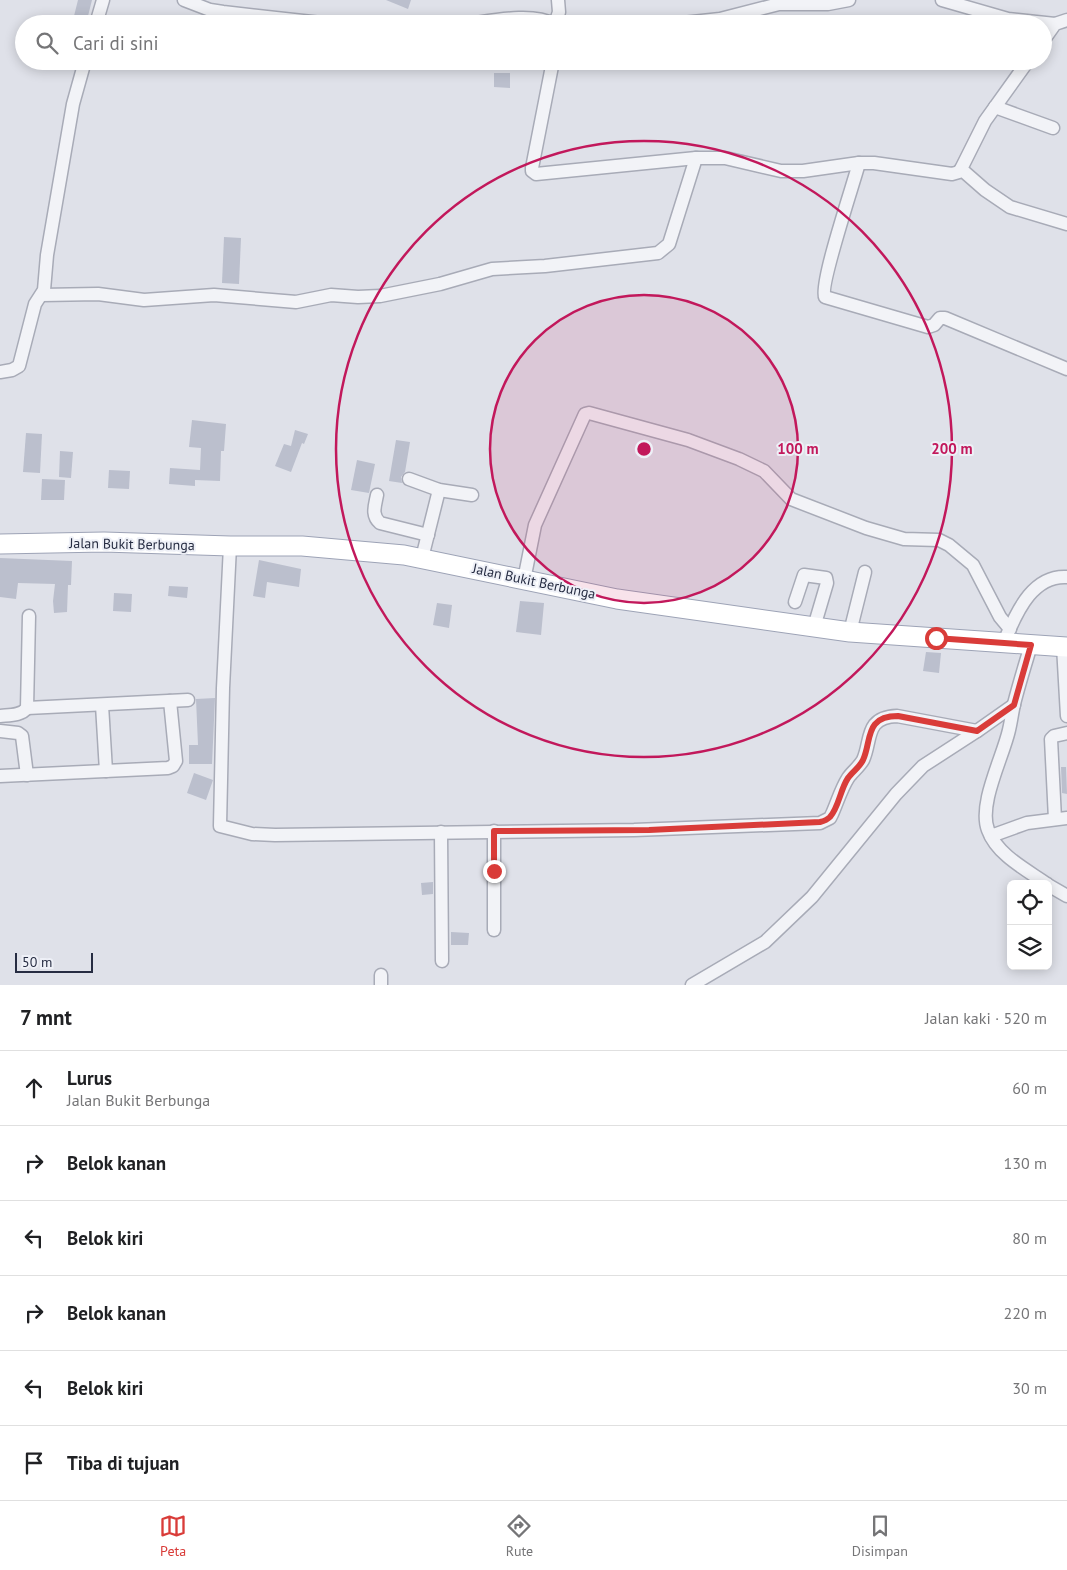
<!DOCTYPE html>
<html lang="id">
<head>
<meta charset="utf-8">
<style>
	body { margin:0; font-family:"PT Sans",sans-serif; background:#f6f6f6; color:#202124 }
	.controls { position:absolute; right:15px; bottom:15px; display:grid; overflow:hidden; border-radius:8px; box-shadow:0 2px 12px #0003 }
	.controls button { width:45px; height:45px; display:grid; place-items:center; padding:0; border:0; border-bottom:1px solid #e0e0e0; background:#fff; color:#202124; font:25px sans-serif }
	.scale { position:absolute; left:15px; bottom:12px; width:78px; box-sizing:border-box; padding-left:5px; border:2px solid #262c42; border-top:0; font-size:14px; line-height:18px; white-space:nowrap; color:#262c42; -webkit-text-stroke:4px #eef0f7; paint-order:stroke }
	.stop { position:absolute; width:15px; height:15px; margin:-11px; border:4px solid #d93c39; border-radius:50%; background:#fff }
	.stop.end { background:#d93c39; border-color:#fff; box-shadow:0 1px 5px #0008 }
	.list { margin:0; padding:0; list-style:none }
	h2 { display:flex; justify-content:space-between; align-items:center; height:65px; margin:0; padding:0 20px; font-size:21px }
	h2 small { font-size:16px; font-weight:400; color:#757577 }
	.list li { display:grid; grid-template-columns:32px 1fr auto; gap:15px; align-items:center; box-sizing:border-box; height:75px; padding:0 20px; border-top:1px solid #e0e0e0 }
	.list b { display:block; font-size:19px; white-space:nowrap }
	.list p { margin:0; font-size:16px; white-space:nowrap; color:#757577 }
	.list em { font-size:16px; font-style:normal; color:#757577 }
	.icon { flex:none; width:28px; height:28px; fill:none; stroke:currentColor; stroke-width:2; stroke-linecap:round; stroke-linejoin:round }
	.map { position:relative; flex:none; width:1067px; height:985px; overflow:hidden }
	.search { position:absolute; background:#fff; box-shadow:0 2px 12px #0003; left:15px; right:15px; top:15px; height:55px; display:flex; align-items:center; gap:12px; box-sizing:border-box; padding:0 18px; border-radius:28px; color:#757577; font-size:19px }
	.sheet { height:515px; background:#fff }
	nav { display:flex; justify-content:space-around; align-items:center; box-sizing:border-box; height:70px; border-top:1px solid #e0e0e0; background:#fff; font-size:14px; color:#757577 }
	nav a { display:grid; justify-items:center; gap:2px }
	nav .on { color:#d93c39 }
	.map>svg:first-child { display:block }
</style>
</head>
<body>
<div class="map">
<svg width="1067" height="985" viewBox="0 0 1067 985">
	<rect width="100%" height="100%" fill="#dfe1e9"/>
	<g fill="#bbbfcd">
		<polygon points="78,0 92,0 86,24 72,24"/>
		<polygon points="386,0 411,0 408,9"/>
		<polygon points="494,73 510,73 510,88 494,87"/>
		<polygon points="224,237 241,238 239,284 222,283"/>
		<polygon points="192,420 226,424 224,451 221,451 220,481 195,480 195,486 169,484 170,468 200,470 201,448 189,447"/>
		<polygon points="295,430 308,434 304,444 302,443 291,472 275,466 284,444 291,446"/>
		<polygon points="26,433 42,434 40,473 23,472"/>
		<polygon points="396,440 410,442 405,472 401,477 402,483 389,481"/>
		<polygon points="60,451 73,452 71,478 59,477"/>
		<polygon points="357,460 375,464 369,493 351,490"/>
		<polygon points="109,470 130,471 129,489 108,488"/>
		<polygon points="42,479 65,480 64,500 41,500"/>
		<polygon points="0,558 72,561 71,585 68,585 67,612 54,613 53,601 55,584 18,583 16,599 0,597"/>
		<polygon points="259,560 301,569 299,587 267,582 265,598 253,596"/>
		<polygon points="169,586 188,587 187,598 168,596"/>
		<polygon points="114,593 132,594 131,612 113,611"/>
		<polygon points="520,601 544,603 541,635 516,632"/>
		<polygon points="437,603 452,605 449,628 433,625"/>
		<polygon points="926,652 941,653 939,673 923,671"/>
		<polygon points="215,698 212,764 189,764 189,745 198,745 196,699"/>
		<polygon points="1061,767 1066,767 1067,794 1062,793"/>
		<polygon points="194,773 213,780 206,800 187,793"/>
		<polygon points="433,882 433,894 422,895 421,883"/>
		<polygon points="451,932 469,933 468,945 451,945"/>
	</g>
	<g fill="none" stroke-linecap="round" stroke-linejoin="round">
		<defs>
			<g id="street">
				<polyline points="184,0 210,10 223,12 321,23 344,24"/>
				<polyline points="942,0 1008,19 1055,24"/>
				<polyline points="96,24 103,0"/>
				<path d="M468 24C491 21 533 12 553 24"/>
				<polyline points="555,24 559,12 558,0"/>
				<polyline points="674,24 720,19 779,4 828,4 849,0"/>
				<polyline points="1043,41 1055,24 1067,20"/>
				<polyline points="553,61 532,168 532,171 536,174 696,158 725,158 781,171 803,171 859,163 874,163 952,174 959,172 961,169"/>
				<polyline points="1028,61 985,121 961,169 985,190 1010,207 1067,224"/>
				<polyline points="995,107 1053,128"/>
				<path d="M859 163C854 182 819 286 825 297L928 327 934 325 940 318H945L1067 369"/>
				<polyline points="42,295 98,294 144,300 214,295 296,302 331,295 358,297 380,296 440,284 492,269 545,266 658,253 669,244 696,158"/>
				<polyline points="0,372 12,370 19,366 35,304 44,290 47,255 73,104 85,61"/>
				<polyline points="409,479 439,490 472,495"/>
				<path d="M377 495C375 506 371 515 380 523L428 535"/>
				<path d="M230 546 223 688 220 826 252 834 275 835 634 830 820 823 830 818 832 814C837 803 841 789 848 778 852 772 859 767 863 760 872 741 864 717 897 716L977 731"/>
				<polyline points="422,558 439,490"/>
				<polyline points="524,580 535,525 585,414 589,413 688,440 739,459 764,471 791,499 866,528 904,539 939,540 949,545 973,565 1000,617 1010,629"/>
				<polyline points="795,602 804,575 826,578 827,583 814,627"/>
				<polyline points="850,632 865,572"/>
				<path d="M1007 635C1018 609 1034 575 1067 577"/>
				<path d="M1031 645C1025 665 1019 684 1014 704 1012 713 1011 722 1009 730 1003 757 978 804 988 830 997 855 1027 870 1047 884"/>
				<polyline points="1063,646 1067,716"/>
				<polyline points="102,705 106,771"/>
				<polyline points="27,708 188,700"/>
				<path d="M0 716C9 715 21 716 27 708L29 616"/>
				<polyline points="0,731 18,733 22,736 27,775"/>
				<polyline points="0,776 168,768 173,766 176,761 170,701"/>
				<polyline points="1055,819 1051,739 1054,736 1067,733"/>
				<polyline points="441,832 442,961"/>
				<polyline points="991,836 1027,823 1067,818"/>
				<polyline points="1048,885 1067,896"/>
				<polyline points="494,930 494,831"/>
				<polyline points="381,975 381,985"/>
				<polyline points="692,985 765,942 812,897 896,794 923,766 977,731 1014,705"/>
			</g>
			<polyline id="primary" points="0,544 104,542 230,546 302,546 404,555 617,599 850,632 1067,647"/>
		</defs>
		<use href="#street" stroke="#a8abb7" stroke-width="15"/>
		<use href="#primary" stroke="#9da3b6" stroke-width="21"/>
		<use href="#street" stroke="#f2f3f7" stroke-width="12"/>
		<use href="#primary" stroke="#fff" stroke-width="19"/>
	</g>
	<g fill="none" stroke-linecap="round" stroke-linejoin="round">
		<path stroke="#d93c39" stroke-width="6" d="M494 871V831L649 830 820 822C824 821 827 820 830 817 839 807 840 790 848 778 852 772 860 767 863 760 872 741 864 716 898 716L977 731 1014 705 1031 645 936 638"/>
	</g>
	<circle cx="644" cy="449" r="154" fill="#c2185b" fill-opacity=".12"/>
	<g fill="none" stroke="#c2185b" stroke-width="2.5">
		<circle cx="644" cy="449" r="154"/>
		<circle cx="644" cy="449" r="308"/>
	</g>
	<g text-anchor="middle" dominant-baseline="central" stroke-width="4" stroke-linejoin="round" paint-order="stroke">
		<g font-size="14" fill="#262c42" stroke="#eef0f7">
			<text transform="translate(132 544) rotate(1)">Jalan Bukit Berbunga</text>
			<text transform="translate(534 581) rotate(12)">Jalan Bukit Berbunga</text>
		</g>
	</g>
	<circle cx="644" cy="449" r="8" fill="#c2185b" stroke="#eef0f7" stroke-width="2.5"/>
	<g font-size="15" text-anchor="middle" font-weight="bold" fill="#c2185b" stroke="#eef0f7" stroke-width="4" stroke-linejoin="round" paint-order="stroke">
		<text x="798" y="454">100 m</text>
		<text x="952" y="454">200 m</text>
	</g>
</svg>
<div class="controls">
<button><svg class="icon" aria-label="locate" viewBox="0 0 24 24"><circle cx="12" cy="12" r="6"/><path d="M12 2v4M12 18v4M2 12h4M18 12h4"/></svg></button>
<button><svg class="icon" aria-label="layers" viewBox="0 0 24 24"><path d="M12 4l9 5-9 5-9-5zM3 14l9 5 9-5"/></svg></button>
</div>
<div class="scale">50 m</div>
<div class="stop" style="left:936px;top:638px"></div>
<div class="stop end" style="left:494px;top:871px"></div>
<div class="search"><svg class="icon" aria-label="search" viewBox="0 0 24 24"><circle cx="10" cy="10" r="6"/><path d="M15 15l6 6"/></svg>Cari di sini</div>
</div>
<section class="sheet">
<h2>7 mnt<small>Jalan kaki · 520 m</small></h2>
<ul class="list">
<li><svg class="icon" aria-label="ahead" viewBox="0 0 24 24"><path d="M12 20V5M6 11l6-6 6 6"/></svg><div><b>Lurus</b><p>Jalan Bukit Berbunga</p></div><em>60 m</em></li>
<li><svg class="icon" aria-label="right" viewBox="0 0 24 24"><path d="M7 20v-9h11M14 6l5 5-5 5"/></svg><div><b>Belok kanan</b></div><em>130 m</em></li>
<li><svg class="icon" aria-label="left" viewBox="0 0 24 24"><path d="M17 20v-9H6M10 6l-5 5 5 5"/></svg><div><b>Belok kiri</b></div><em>80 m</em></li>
<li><svg class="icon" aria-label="right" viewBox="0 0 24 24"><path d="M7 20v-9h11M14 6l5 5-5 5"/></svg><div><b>Belok kanan</b></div><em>220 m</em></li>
<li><svg class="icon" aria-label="left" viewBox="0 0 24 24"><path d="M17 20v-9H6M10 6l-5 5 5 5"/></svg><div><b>Belok kiri</b></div><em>30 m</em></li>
<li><svg class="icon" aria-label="arrive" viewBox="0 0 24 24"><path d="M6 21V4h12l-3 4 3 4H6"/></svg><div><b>Tiba di tujuan</b></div></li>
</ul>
</section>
<nav>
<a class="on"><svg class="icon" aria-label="map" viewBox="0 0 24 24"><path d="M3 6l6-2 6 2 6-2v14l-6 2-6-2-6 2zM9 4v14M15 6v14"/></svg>Peta</a>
<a><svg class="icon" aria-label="directions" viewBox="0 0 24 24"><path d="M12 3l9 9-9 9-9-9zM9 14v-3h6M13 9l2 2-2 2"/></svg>Rute</a>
<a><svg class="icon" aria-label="saved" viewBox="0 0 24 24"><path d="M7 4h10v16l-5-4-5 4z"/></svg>Disimpan</a>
</nav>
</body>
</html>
